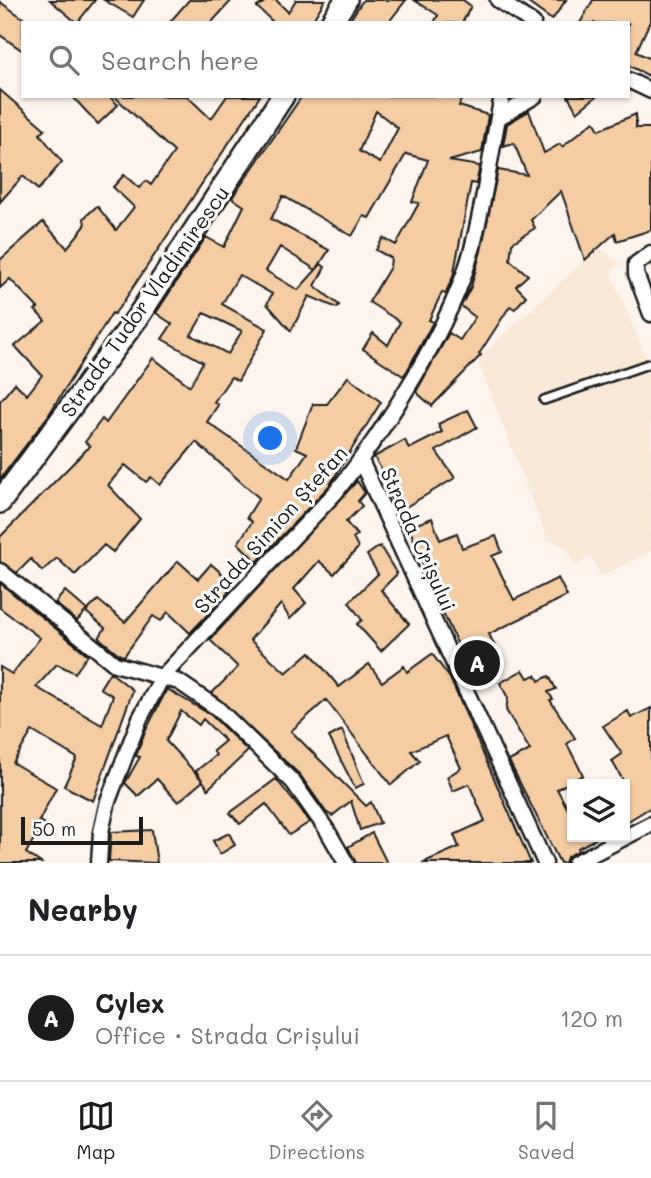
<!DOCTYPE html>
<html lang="en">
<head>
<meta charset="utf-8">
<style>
	body { margin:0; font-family:Mali,sans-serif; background:#f2f2f2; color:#202124 }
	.controls { position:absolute; right:21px; bottom:21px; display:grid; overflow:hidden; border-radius:0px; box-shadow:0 2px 5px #0004 }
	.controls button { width:63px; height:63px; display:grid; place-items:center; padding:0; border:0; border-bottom:2px solid #e0e0e0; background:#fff; color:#202124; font:35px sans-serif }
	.scale { position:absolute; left:21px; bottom:18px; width:122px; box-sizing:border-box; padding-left:7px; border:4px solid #1c1c1c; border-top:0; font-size:19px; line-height:24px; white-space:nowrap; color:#1c1c1c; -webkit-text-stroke:5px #fff; paint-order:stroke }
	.you { position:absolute; left:271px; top:439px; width:24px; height:24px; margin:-18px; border:5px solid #fff; border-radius:50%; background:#1a73e8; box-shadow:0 0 0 10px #1a73e833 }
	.badge { display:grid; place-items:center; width:46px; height:46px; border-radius:50%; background:#1c1c1c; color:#fff; font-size:23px; font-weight:700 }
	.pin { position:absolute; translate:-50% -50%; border:4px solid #fff; box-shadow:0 2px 7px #0006 }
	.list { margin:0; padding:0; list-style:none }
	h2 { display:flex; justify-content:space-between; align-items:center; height:91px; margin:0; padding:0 28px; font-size:30px }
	h2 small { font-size:23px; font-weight:400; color:#757577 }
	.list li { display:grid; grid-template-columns:46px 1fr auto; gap:21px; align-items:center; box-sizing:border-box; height:126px; padding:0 28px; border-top:2px solid #e0e0e0 }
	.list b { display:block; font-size:26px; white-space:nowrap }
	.list p { margin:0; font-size:23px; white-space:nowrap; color:#757577 }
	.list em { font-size:23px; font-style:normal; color:#757577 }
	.icon { flex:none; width:38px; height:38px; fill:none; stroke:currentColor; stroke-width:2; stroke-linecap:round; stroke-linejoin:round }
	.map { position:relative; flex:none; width:651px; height:863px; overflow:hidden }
	.search { position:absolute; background:#fff; box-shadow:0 2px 5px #0004; left:21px; right:21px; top:21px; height:77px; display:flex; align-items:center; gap:18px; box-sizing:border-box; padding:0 24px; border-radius:0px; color:#757577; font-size:26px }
	.sheet { height:217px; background:#fff }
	nav { display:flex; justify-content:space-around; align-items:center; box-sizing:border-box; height:98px; border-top:2px solid #e0e0e0; background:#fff; font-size:19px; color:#757577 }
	nav a { display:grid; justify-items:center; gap:4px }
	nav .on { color:#1c1c1c }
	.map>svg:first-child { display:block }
</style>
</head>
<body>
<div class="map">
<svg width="651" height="863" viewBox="0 0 651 863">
	<rect width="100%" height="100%" fill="#fdf5ed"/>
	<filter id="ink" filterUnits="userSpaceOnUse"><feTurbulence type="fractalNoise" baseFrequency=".0143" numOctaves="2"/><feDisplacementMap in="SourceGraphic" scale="14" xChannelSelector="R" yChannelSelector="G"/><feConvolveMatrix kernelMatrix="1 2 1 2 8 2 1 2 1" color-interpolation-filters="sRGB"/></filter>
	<g filter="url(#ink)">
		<polygon fill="#fbe9d7" points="599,247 620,264 611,272 651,370 651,551 601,577 591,557 574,566 567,548 547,539 477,359"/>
		<g fill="#f5cda4" stroke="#1c1c1c" stroke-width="2" fill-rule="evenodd">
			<polygon points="50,0 95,0 77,23"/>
			<polygon points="104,0 144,0 133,17"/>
			<polygon points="189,0 232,0 211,23 169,23"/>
			<polygon points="268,0 276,0 288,12 296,0 325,0 311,23 274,23 257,7"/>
			<polygon points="363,0 406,0 388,23 348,23"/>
			<polygon points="414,0 463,0 471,6 462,23 434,23 438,15"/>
			<polygon points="524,0 566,0 552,20"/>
			<polygon points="593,0 651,0 651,19 636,52 651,59 651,77 630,66 628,70 628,23 580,23"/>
			<polygon points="0,2 23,18 23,51 0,35"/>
			<polygon points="0,90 45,129 40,134 62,162 38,190 23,176 0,202"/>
			<polygon points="72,96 109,96 118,105 98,124"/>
			<polygon points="114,96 187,96 211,119 227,96 260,96 122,304 114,314 112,313 48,416 0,479 0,401 15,383 27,395 42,375 15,346 45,321 35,310 38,308 10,279 0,288 0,260 43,222 67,248 85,226 84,218 97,206 116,230 134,207 113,187 124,175 139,188 146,181 151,185 174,152"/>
			<path d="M302 96H462L459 106 488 115 482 152 449 161 480 166 476 184 471 183 453 277 445 294 442 292 429 320 433 322 407 371 403 376 363 349 373 333 388 345 400 322 369 302 390 267 391 258 376 250 383 238 396 245 419 203 412 202 428 160 406 154 369 218 364 216 352 236 283 196 271 219 329 250 316 270 321 264 325 267 315 286 339 305 337 308 309 296 291 331 267 304 272 294 239 275 222 304 267 329 238 381 231 377 214 402 218 405 207 422 289 479 307 453 296 448 313 404H327L348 377 381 402 329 486 257 562 238 543 252 522 247 517 259 498 196 442 160 485 151 477 146 482 125 465 108 485 140 519 113 552 104 545 75 575 57 558 42 571 31 559 17 573 0 562V537L90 446 85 442 102 419 106 423 153 358 190 386 203 362 162 339 172 324 156 313 206 237 224 247 244 206 232 198ZM376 111 398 128 380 163 359 151ZM280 247 316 270 298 290 266 271ZM204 313 242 331 228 354 191 335Z"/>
			<polygon points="568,96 597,96 577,112"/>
			<polygon points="529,111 544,153 560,144 562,147 594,121 599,130 636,114 636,128 651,128 651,230 617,241 615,233 585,260 561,191 531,220 535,228 512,243 510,260 528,275 516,286 526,296 515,309 510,306 479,354 481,355 432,406 416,392 449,333 460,340 475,317 461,306 471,287 481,251 498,170 527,175 514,143 503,146 507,124"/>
			<polygon points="468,410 477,427 436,451 455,478 397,512 385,486 390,484 374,457 405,440 409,449 442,432 438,424"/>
			<polygon points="357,481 365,493 358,501 362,506 346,522 357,535 353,538 358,548 334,574 319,561 294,589 306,603 290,619 281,604 250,640 286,673 310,652 339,687 369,664 382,682 404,666 407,672 432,654 450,678 531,863 422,863 459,847 454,835 485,821 469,784 453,791 447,777 461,768 446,736 411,751 420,761 391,785 326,700 291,731 366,806 371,802 380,823 360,830 351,801 332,816 326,812 300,775 212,693 238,667 210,640"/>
			<polygon points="432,518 440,540 457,533 462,548 496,536 502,552 492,556 514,600 558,578 567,596 489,634 498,653 491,656 494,663 471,674 431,586 409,527"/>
			<polygon points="380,546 397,574 381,590 409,624 381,651 357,624 362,620 349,602 378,574 367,555"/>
			<polygon points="178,561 198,579 211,564 227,578 222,585 229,592 190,633 168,612 161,621 153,616 124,656 120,655 99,638 105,628 86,612 98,600 125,622"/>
			<polygon points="0,583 88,655 75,673 57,664 36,687 102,725 113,696 100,688 110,672 133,690 93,801 64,786 77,758 32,731 13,763 56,788 39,821 43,823 26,853 41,863 0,863 0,667 12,674 40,638 0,608"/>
			<polygon points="65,591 87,610 77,621 55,603"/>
			<polygon points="523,670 528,678 536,675 539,681 549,676 556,689 548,692 553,699 550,700 575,738 567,744 583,775 557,789 572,817 572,837 599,837 578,848 579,850 567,857 565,863 560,863 509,761 530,750 506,710 508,698 500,683"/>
			<path d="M167 689 211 715 248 751 208 789 203 781 178 802 157 779 138 796 125 783 140 757 136 756 146 730ZM181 711 199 725 203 719 225 741 213 751 216 755 196 771 203 781 166 741Z"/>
			<polygon points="651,708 651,807 625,823 625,784 612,761 622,754 603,726 628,711 631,718"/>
			<polygon points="342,730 364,784 355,788 329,737"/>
			<polygon points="276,779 310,822 289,835 266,804 240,824 230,813"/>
			<polygon points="152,830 157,863 109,861 111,832"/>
			<polygon points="229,833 235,845 220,854 213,841"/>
			<polygon points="372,833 387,863 356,863 348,847"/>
		</g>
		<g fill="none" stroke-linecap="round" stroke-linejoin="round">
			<defs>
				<polyline id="lane" points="544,400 651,363"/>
				<g id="street">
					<polyline points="498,0 533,23"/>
					<polyline points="628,80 651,91"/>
					<polyline points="498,118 535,96"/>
					<polyline points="651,253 636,264 636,274 651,314"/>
					<polyline points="361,461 545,863"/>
					<polyline points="0,571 115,664 179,682 217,708 293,782 327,830 346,863"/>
					<path d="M99 863 101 832 108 801 140 718 163 676 336 492C385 430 452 325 472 249 485 199 492 147 502 96"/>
					<polyline points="575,863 651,824"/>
				</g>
				<g id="secondary">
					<polyline points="331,23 346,0"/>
					<polyline points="0,502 137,318 283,96"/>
				</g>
			</defs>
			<use href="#lane" stroke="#1c1c1c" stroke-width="12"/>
			<use href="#street" stroke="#1c1c1c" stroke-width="19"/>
			<use href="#secondary" stroke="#1c1c1c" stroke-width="26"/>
			<use href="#lane" stroke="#fff" stroke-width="7"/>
			<use href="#street" stroke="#fff" stroke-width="14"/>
			<use href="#secondary" stroke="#fff" stroke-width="21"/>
		</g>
	</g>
	<g text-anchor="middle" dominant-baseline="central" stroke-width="6" stroke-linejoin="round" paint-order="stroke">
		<g font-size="21" fill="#1c1c1c" stroke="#fff">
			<text transform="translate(144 301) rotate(-55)">Strada Tudor Vladimirescu</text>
			<text transform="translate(270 529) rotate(-48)">Strada Simion Ștefan</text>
			<text transform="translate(419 539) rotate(66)">Strada Crișului</text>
		</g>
	</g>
</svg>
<div class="controls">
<button><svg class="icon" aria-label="layers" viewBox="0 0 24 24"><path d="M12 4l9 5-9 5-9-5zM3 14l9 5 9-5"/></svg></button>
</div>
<div class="scale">50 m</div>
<div class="you"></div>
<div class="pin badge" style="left:477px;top:663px">A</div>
<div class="search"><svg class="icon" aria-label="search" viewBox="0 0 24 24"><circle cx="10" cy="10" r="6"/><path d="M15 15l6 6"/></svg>Search here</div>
</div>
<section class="sheet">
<h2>Nearby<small></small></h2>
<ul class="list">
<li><span class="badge">A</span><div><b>Cylex</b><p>Office · Strada Crișului</p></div><em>120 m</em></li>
</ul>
</section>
<nav>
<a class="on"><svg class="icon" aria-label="map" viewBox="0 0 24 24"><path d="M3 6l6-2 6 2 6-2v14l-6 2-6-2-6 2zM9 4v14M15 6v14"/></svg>Map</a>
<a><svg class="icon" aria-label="directions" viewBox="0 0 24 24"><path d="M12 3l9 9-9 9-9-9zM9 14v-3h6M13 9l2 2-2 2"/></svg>Directions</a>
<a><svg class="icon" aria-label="saved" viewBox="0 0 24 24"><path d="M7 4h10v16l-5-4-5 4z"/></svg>Saved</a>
</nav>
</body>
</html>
